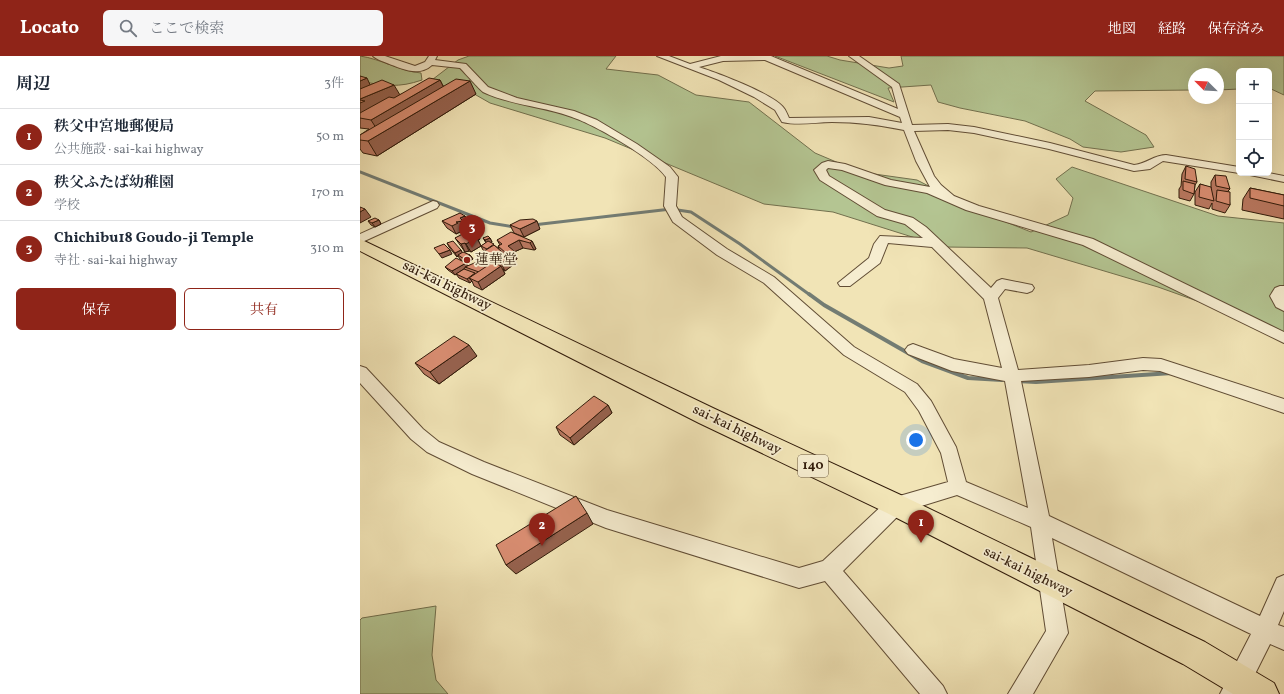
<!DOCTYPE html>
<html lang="ja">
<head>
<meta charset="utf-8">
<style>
	body { margin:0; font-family:Vollkorn,"Noto Serif JP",serif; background:#f6f6f7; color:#1f2937 }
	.controls { position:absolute; right:12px; top:12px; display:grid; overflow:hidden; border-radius:6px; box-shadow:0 4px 16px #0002 }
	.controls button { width:36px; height:36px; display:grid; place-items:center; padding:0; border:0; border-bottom:1px solid #e0e1e3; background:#fff; color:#1f2937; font:20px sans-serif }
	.compass { position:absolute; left:828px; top:12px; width:36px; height:36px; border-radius:50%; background:#fff; box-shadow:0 4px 16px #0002; rotate:294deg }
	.you { position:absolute; left:556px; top:384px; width:14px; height:14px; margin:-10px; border:3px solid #fff; border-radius:50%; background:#1a73e8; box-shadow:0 0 0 6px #1a73e833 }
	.badge { display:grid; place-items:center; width:26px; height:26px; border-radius:50%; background:#8f2418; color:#fff; font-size:13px; font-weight:700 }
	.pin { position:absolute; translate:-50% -33px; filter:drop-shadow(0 1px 2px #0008) }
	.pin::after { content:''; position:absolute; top:21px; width:14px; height:12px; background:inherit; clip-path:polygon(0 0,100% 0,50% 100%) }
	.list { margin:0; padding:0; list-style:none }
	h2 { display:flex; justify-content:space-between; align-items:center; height:52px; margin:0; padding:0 16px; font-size:17px }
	h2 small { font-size:13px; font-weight:400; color:#747a83 }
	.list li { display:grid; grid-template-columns:26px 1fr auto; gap:12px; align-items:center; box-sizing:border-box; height:56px; padding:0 16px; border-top:1px solid #e0e1e3 }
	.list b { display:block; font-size:15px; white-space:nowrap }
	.list p { margin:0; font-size:13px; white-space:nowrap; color:#747a83 }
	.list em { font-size:13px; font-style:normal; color:#747a83 }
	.actions { display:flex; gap:8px; padding:12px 16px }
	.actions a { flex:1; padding:9px 0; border:1px solid #8f2418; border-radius:6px; text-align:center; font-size:14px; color:#8f2418 }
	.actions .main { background:#8f2418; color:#fff }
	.icon { flex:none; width:22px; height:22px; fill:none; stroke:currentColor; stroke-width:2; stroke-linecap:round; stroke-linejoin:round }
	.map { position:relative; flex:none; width:924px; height:638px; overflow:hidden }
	header { display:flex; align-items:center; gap:24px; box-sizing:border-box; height:56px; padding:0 20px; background:#8f2418; color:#fff }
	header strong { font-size:19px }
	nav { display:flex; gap:22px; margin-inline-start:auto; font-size:14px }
	.search { width:280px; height:36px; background:#f6f6f7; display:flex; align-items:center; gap:10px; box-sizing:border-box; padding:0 14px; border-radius:6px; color:#747a83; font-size:15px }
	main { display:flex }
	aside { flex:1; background:#fff }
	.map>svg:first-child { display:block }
</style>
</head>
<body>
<header>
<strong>Locato</strong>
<div class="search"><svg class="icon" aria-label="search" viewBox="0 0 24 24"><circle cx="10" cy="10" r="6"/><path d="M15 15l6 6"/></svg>ここで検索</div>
<nav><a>地図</a><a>経路</a><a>保存済み</a></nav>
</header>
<main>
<aside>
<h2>周辺<small>3件</small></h2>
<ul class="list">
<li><span class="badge">1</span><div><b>秩父中宮地郵便局</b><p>公共施設 · sai-kai highway</p></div><em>50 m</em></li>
<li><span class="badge">2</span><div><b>秩父ふたば幼稚園</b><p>学校</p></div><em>170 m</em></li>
<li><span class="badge">3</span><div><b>Chichibu18 Goudo-ji Temple</b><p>寺社 · sai-kai highway</p></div><em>310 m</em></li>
</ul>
<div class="actions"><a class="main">保存</a><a>共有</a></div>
</aside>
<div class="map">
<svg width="924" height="638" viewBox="0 0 924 638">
	<rect width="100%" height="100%" fill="#f1e4b6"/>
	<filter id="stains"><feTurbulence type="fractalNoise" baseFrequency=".005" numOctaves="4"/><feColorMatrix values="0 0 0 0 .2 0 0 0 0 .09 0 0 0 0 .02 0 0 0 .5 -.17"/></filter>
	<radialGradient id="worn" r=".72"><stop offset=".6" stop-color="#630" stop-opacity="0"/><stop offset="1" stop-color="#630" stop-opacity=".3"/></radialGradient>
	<g fill="#b4c592" stroke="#72704e">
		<path d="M0 0C21 3 40 15 61 17L62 24C39 32 24 30 0 25Z"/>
		<polygon points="109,0 256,0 246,13 298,19 336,39 389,46 455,97 500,116 557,124 611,152 671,176 708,159 713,142 696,123 712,111 858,160 924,167 924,276 798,231 667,192 584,191 473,156 404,148 245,82 130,47 109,35 64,30 98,4"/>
		<polygon points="415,0 467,0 480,4 529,12 543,10 541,0 924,0 924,39 909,32 909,15 879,15 879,33 858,34 858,18 834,18 834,34 735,35 725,45 786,79 794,91 761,96 723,91 710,83 665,65 600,52 578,46 571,29 528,32 534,46"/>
		<polygon points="76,550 72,599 76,624 88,638 0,638 0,564 2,562"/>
	</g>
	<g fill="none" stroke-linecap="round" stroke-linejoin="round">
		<g stroke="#737c73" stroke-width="3">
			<polyline points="0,116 130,167 154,171"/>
			<polyline points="173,169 311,153 331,156 380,188 450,239"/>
		</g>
		<g stroke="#737c73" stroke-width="4">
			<polyline points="449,238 464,249 562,305 608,322 642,324"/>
			<polyline points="657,325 676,326 812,317"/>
		</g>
		<defs>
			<g id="minor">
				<path d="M13 0H25L55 10 65 6 69 0H77L75 4 106 8 128 31 157 42 214 55 237 64 277 88 310 111 318 121 316 150 322 161 367 193 414 221 494 291 557 328 571 345 596 391 606 426 668 452 645 325 592 315 548 298 545 294 548 290 553 288 594 303 642 312 624 243 572 191 528 187 520 207 490 230H480L478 227 509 202 514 188 520 180 563 182 545 168 517 160 460 124 454 114 462 107 468 105 485 108 531 124 570 131 556 105 544 74C520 69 497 66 472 66 456 66 439 70 422 66L415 54 394 41 359 24 297 0H309L330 8 361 0H411L538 53 532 31 489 0H499L539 28 552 69 588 68 614 71 690 87 774 109C786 108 794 99 806 99L879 111V117L803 105 790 113 774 115 689 93 614 77 588 74 554 75 574 120 581 129 594 140 619 150 733 183 924 276V287L723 189 606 154 567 137 525 129 482 114 468 112 466 114 469 120 525 154 553 162 566 171 631 232 637 225 642 223 672 229 674 232 672 235 667 237 645 233 638 242 658 314 729 309 783 302 801 303 924 343V357L800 315 783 314 729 321 661 325 689 460 900 560 917 522 924 519V555L918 569 924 571V594L910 588 885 638H860L891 578 692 482 708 577 673 638H648L686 575 671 471 597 439 542 456 483 515 583 630 587 638H560L465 525 439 532 246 472 112 418 67 396 51 383 0 327V310L6 312 63 373 79 386 124 406 247 454 439 512 463 505 529 443 588 426 581 397 559 355 545 336 484 299 404 227 357 199 313 166 304 150 306 121C293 102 232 67 209 60 181 50 150 49 123 36 119 33 105 17 100 12L72 9C59 21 42 13 27 7 22 5 16 3 13 0ZM405 4 540 61 542 67 509 61 429 62C427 58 426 54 423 51 411 37 357 17 339 11L363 5Z"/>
				<polygon points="888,117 909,117 924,120 924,126 890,119"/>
				<polygon points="73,145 77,146 79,149 77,152 0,187 0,178"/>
				<polygon points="920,230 924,230 924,255 916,251 910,240 915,232"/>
			</g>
			<polygon id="highway" points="0,183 355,353 545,441 845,586 914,627 919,638 873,638 823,608 527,457 339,367 0,195"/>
		</defs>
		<use href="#minor" stroke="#614d35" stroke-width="2"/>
		<use href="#highway" stroke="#311b0a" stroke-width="2"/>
		<use href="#minor" fill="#f6edd0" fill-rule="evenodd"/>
		<use href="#highway" fill="#f1e4b6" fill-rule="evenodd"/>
	</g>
	<g fill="#b97860" stroke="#311b0a">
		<polygon points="0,20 10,29 39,39 80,24 83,30 116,38 17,100 3,97 0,93 0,79 9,73 0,72"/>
		<polygon points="826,110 837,126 835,129 834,138 830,145 819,142 819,133 821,130 822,118"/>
		<polygon points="855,119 870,133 868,135 870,149 865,157 852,153 852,147 849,153 835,149 835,136 840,128 851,132 851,126"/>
		<polygon points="890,132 924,139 924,163 882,154 883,143"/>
		<polygon points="105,160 109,168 106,170 107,172 101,174 102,175 96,178 87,172 82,165"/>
		<polygon points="19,164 21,168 15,171 11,169 8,165"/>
		<polygon points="150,169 180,173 164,181 154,177"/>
		<polygon points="116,175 120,183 118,184 121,190 111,196 109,195 105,196 95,182"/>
		<polygon points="123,182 130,182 132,186 130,186 139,193 138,190 140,189 137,184 172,185 176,193 174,194 163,192 154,196 157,203 151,206 153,209 145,215 143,213 145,218 122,234 114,230 112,225 110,227 99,222 96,218 95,219 88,214 85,211 105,207 100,203 98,200 97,201 89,191 87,187 101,194 102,197 110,199 113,203 106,207 108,210 128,210 131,208 125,205 121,197 124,195 123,194 121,190 126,187"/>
		<polygon points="117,300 79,328 64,318 55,307"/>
		<polygon points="248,349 252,357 214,389 200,379 196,371"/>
	</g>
	<g fill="#96624e" stroke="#311b0a">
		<polygon points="7,22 12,33 0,38 0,25"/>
		<polygon points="80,24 85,34 18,75 11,64"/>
		<polygon points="110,25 116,38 17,100 8,85"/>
		<polygon points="34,29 40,39 0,62 0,43"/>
		<polygon points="5,153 11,161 0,167 0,156"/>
		<polygon points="105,160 109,168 106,170 107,172 101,174 102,175 96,178 92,170 100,162"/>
		<polygon points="19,164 21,168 15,171 12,167"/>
		<polygon points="177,165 180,173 164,181 160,173"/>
		<polygon points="116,175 120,183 118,184 121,190 111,196 106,188 112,176"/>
		<polygon points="130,182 132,186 127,188 125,184"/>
		<polygon points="159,184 163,192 154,196 157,203 151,206 147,198 148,190"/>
		<polygon points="172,185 176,193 174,194 170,187"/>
		<polygon points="105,187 109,195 105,196 101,188"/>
		<polygon points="90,194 92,198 82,202 79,198"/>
		<polygon points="101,194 103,198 98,199 98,200 97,201 95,197"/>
		<polygon points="110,199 113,203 106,207 104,203"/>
		<polygon points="149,202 153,209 145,215 141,207"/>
		<polygon points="106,207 108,211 105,211 105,212 95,219 92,215"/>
		<polygon points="141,210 145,218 122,234 118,226"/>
		<polygon points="115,217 109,222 112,225 110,227 107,223"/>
		<polygon points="109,289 117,300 79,328 70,316"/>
		<polygon points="248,349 252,357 214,389 210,382"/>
		<polygon points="227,457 233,468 156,518 146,509"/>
	</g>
	<g fill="#d78c70" stroke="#311b0a">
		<polygon points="0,20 7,22 0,25"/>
		<polygon points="69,22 80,24 11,64 0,62 0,57 29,41 34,42"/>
		<polygon points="96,23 110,25 8,85 0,84 0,79"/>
		<polygon points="22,24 34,29 0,43 0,33"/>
		<polygon points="0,44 5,45 0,47"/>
		<polygon points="826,110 835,113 837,126 825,123"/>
		<polygon points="855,119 866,120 870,133 856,130"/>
		<polygon points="823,125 835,128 834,138 823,134"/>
		<polygon points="840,128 851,131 854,145 839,141"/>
		<polygon points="890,132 924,139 924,150 890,142"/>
		<polygon points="857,134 870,136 870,149 856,145"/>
		<polygon points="0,151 5,153 0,156"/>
		<polygon points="100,157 105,160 100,162 103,165 96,166 98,167 92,170 82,165"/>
		<polygon points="15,162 19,164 12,167 8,165"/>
		<polygon points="173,163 177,165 160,173 150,169 160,164"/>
		<polygon points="114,172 116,175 112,176 117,182 106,188 105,187 101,188 95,182"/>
		<polygon points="151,176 172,185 170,187 159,184 148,190 154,195 147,198 138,190 142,188 137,184"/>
		<polygon points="128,180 130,182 125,184 123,182"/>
		<polygon points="93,185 101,194 95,197 87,187"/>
		<polygon points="128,185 134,188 127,193 121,190"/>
		<polygon points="84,188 90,194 79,198 74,192"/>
		<polygon points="134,189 149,202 141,207 121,197"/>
		<polygon points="103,196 110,199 104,203 98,199"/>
		<polygon points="96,202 106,207 92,215 85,211"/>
		<polygon points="119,205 128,210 119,216 105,211"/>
		<polygon points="133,206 141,210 118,226 109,222"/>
		<polygon points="104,213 115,217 107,223 96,218"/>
		<polygon points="94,280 109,289 70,316 55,307"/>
		<polygon points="234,340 248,349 210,382 196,371"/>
		<polygon points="216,440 227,457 146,509 136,489"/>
	</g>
	<circle fill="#8f2418" stroke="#f6edd0" stroke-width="1.5" cx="107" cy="204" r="4"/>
	<g text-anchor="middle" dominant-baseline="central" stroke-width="3.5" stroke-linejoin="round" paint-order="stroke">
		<rect fill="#f6edd0" stroke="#6c5a45" stroke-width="1" x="438" y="399" width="30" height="22" rx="3"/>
		<g font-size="13" font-weight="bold" fill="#311b0a">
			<text x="453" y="410">140</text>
		</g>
		<g font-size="14" fill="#311b0a" stroke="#f6edd0" text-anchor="start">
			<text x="115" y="204">蓮華堂</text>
		</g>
		<g font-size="14" fill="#311b0a" stroke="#f6edd0">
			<text transform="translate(87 230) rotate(26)">sai-kai highway</text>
			<text transform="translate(377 374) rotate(26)">sai-kai highway</text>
			<text transform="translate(668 516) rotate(26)">sai-kai highway</text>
		</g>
	</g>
	<rect width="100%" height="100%" filter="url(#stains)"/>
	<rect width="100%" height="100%" fill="url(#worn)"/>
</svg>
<div class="controls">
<button>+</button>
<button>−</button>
<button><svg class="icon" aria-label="locate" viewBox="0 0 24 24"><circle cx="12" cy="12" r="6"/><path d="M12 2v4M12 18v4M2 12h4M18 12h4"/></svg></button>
</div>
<svg class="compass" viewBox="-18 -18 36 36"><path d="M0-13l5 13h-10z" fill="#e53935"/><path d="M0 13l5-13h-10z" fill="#747a83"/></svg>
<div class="you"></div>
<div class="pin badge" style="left:561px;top:487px">1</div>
<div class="pin badge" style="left:182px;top:490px">2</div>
<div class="pin badge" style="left:112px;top:192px">3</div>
</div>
</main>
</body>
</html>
